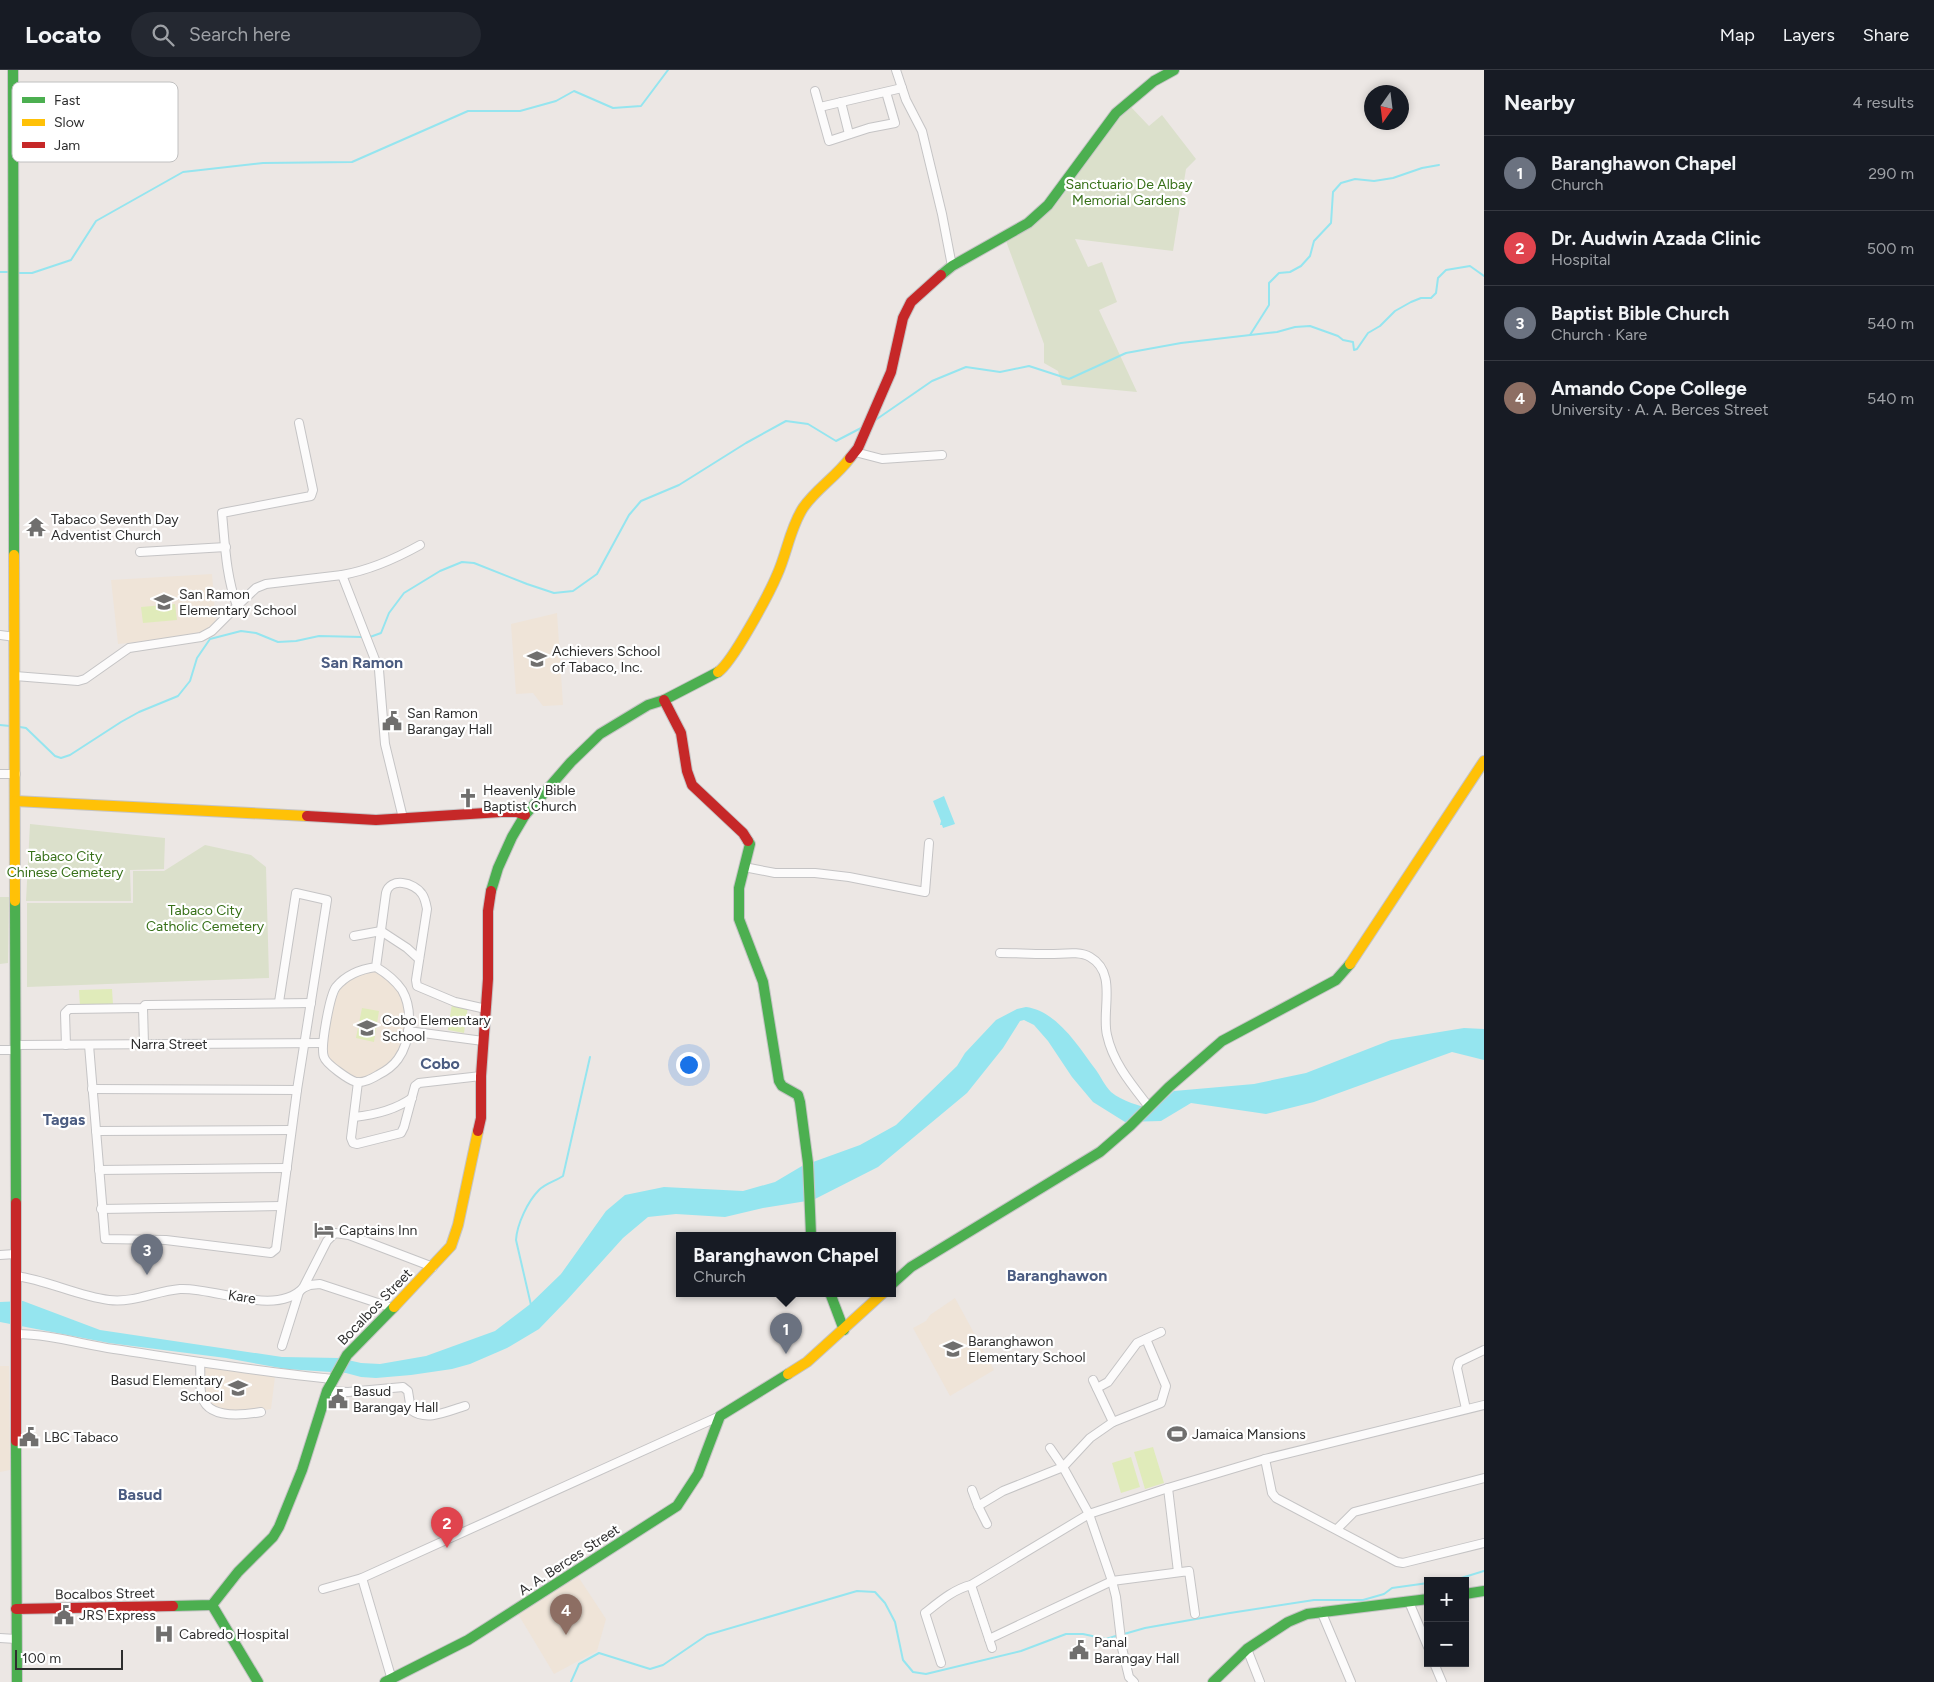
<!DOCTYPE html>
<html lang="en">
<head>
<meta charset="utf-8">
<style>
	body { margin:0; font-family:Figtree,sans-serif; background:#242831; color:#f1f3f6 }
	.controls { position:absolute; right:15px; bottom:15px; display:grid; overflow:hidden; border-radius:0px; box-shadow:0 2px 8px #0003 }
	.controls button { width:45px; height:45px; display:grid; place-items:center; padding:0; border:0; border-bottom:1px solid #363941; background:#171b24; color:#f1f3f6; font:25px sans-serif }
	.compass { position:absolute; left:1364px; top:15px; width:45px; height:45px; border-radius:50%; background:#171b24; box-shadow:0 2px 8px #0003; rotate:194deg }
	.scale { position:absolute; left:15px; bottom:12px; width:108px; box-sizing:border-box; padding-left:5px; border:2px solid #2e2e2e; border-top:0; font-size:14px; line-height:18px; white-space:nowrap; color:#2e2e2e; -webkit-text-stroke:4px #fff; paint-order:stroke }
	.you { position:absolute; left:688px; top:994px; width:18px; height:18px; margin:-12px; border:4px solid #fff; border-radius:50%; background:#1a73e8; box-shadow:0 0 0 8px #1a73e833 }
	.badge { display:grid; place-items:center; width:32px; height:32px; border-radius:50%; background:#706f6e; color:#fff; font-size:16px; font-weight:700 }
	.pin { position:absolute; translate:-50% -41px; filter:drop-shadow(0 1px 2px #0008) }
	.pin::after { content:''; position:absolute; top:26px; width:18px; height:15px; background:inherit; clip-path:polygon(0 0,100% 0,50% 100%) }
	.popup { position:absolute; left:676px; top:1162px; width:220px; height:65px; box-sizing:border-box; display:grid; place-content:center; border-radius:0px; background:#171b24; filter:drop-shadow(0 1px 4px #0005); font-size:16px; white-space:nowrap; color:#9ea1a6 }
	.popup b { font-size:19px; color:#f1f3f6 }
	.popup::after { content:''; position:absolute; left:50%; top:100%; margin-left:-10px; border:10px solid transparent; border-top-color:#171b24 }
	.list { margin:0; padding:0; list-style:none }
	h2 { display:flex; justify-content:space-between; align-items:center; height:65px; margin:0; padding:0 20px; font-size:21px }
	h2 small { font-size:16px; font-weight:400; color:#9ea1a6 }
	.list li { display:grid; grid-template-columns:32px 1fr auto; gap:15px; align-items:center; box-sizing:border-box; height:75px; padding:0 20px; border-top:1px solid #363941 }
	.list b { display:block; font-size:19px; white-space:nowrap }
	.list p { margin:0; font-size:16px; white-space:nowrap; color:#9ea1a6 }
	.list em { font-size:16px; font-style:normal; color:#9ea1a6 }
	.icon { flex:none; width:28px; height:28px; fill:none; stroke:currentColor; stroke-width:2; stroke-linecap:round; stroke-linejoin:round }
	.map { position:relative; flex:none; width:1484px; height:1612px; overflow:hidden }
	header { display:flex; align-items:center; gap:30px; box-sizing:border-box; height:70px; padding:0 25px; background:#171b24; border-bottom:1px solid #363941 }
	header strong { font-size:24px }
	nav { display:flex; gap:28px; margin-inline-start:auto; font-size:18px }
	.search { width:350px; height:45px; background:#242831; display:flex; align-items:center; gap:12px; box-sizing:border-box; padding:0 18px; border-radius:28px; color:#9ea1a6; font-size:19px }
	main { display:flex }
	aside { flex:1; background:#171b24 }
	.map>svg:first-child { display:block }
</style>
</head>
<body>
<header>
<strong>Locato</strong>
<div class="search"><svg class="icon" aria-label="search" viewBox="0 0 24 24"><circle cx="10" cy="10" r="6"/><path d="M15 15l6 6"/></svg>Search here</div>
<nav><a>Map</a><a>Layers</a><a>Share</a></nav>
</header>
<main>
<div class="map">
<svg width="1484" height="1612" viewBox="0 0 1484 1612">
	<rect width="100%" height="100%" fill="#ece7e4"/>
	<g fill="#efe4d8">
		<polygon points="212,504 216,554 201,566 118,574 111,510"/>
		<polygon points="557,543 563,635 543,636 533,623 516,624 511,554"/>
		<polygon points="375,900 390,910 402,925 407,946 402,975 389,994 361,1010 355,1009 329,990 326,970 332,937 342,915 360,903"/>
		<polygon points="955,1228 994,1300 950,1326 913,1258 926,1251 930,1245"/>
		<polygon points="0,1296 9,1296 10,1400 0,1402"/>
		<polygon points="203,1296 275,1307 271,1339 238,1344 220,1340 204,1330"/>
		<polygon points="577,1505 606,1549 597,1581 554,1604 518,1544"/>
	</g>
	<g fill="#dbe0cb">
		<polygon points="1130,36 1149,56 1162,45 1196,89 1186,99 1173,181 1075,169 1088,197 1102,192 1117,232 1099,240 1137,322 1062,315 1058,301 1044,293 1044,274 1006,171 1032,155 1052,139 1067,120 1098,73"/>
		<polygon points="30,754 165,768 164,799 130,800 131,831 26,831"/>
		<polygon points="205,775 251,785 266,797 269,908 27,917 27,833 133,833 133,801 164,801"/>
		<polygon points="0,827 9,827 8,893 0,894"/>
	</g>
	<g fill="#e0ebba">
		<polygon points="175,534 177,550 143,553 141,537"/>
		<polygon points="112,919 113,935 80,936 79,920"/>
		<polygon points="452,934 468,936 464,963 448,960"/>
		<polygon points="362,938 379,941 374,972 356,968"/>
		<polygon points="1153,1377 1164,1413 1145,1419 1134,1382"/>
		<polygon points="1131,1387 1140,1417 1121,1423 1112,1393"/>
	</g>
	<g fill="#95e5ef">
		<polygon points="944,726 955,754 943,758 942,755 940,755 941,751 933,731"/>
		<path d="M1026 937C1057 941 1078 976 1096 1000 1101 1007 1105 1016 1111 1022 1123 1032 1139 1035 1153 1040L1174 1021 1254 1014 1306 1003 1391 970 1464 958 1484 959V990L1452 982 1314 1032 1266 1044 1191 1033 1161 1051 1125 1052 1093 1032 1072 1007 1048 971 1034 955 1024 950 1020 951 1003 978 967 1023 878 1097 813 1130 763 1138 725 1147 676 1144 648 1147 623 1168 567 1230 539 1259 507 1278 470 1294 452 1299 411 1305 376 1308 361 1307 346 1303 286 1299 226 1288 109 1273 0 1252V1232L23 1231 100 1260 282 1287 339 1288 361 1293 380 1294 426 1286 495 1261 529 1235 561 1204 606 1141 625 1125 664 1117 743 1121 775 1112 802 1096 860 1075 896 1055 957 996 965 983 996 950 1017 939Z"/>
	</g>
	<g fill="none" stroke-linecap="round" stroke-linejoin="round">
		<g stroke="#95e5ef" stroke-width="2">
			<polyline points="0,202 8,202"/>
			<polyline points="18,203 32,203 71,190 96,151 183,102 263,93 352,92 468,41 520,41 556,31 574,21 613,38 641,36 668,0"/>
			<polyline points="1250,265 1269,235 1269,213 1279,203 1290,202 1301,196 1310,186 1314,171 1331,153 1333,122 1341,113 1355,109 1374,111 1393,108 1422,98 1439,95"/>
			<polyline points="874,351 932,311 966,297 1000,302 1029,296 1069,309 1126,283 1181,273 1277,262 1295,257 1310,256 1338,266 1343,270 1353,272 1354,280 1357,279 1368,263 1380,256 1395,241 1411,232 1421,228 1431,228 1436,223 1438,208 1446,200 1470,196 1484,206"/>
			<polyline points="370,567 381,563 389,543 404,523 440,501 462,492 474,493 527,514 554,523 573,521 597,504 629,445 641,431 679,415 746,373 786,351 808,354 836,371 863,357"/>
			<polyline points="0,655 10,656"/>
			<polyline points="20,657 26,658 55,686 61,688 70,685 121,652 139,642 178,626 190,611 197,588 210,569 241,561 256,563 278,572 296,571 319,566 362,567"/>
			<path d="M531 1235 516 1170C517 1154 528 1131 539 1120 546 1113 556 1111 563 1106L590 987"/>
			<polyline points="1443,1511 1458,1509 1484,1501"/>
			<polyline points="1124,1564 1145,1558 1230,1543 1314,1530 1363,1530 1384,1524 1392,1518 1428,1513"/>
			<polyline points="571,1612 579,1594 599,1583 650,1599 663,1595 707,1565 857,1521 875,1522 885,1533 895,1552 903,1590 913,1602 926,1604 1021,1581 1066,1564 1083,1564 1106,1569 1119,1565"/>
		</g>
		<defs>
			<g id="street">
				<polyline points="896,0 906,30 922,61 942,144 952,196"/>
				<polyline points="815,21 829,71 869,58 895,53 886,22"/>
				<polyline points="841,32 849,64"/>
				<polyline points="820,37 902,18"/>
				<polyline points="855,382 882,389 942,385"/>
				<polyline points="140,482 226,477"/>
				<path d="M342 505C370 500 395 489 420 475"/>
				<polyline points="237,536 256,518 266,514 342,505 379,600 385,674 403,748"/>
				<polyline points="0,565 15,567"/>
				<path d="M15 606 78 611 85 609 129 578 201 567 212 561 237 536C226 506 225 475 222 443L311 426 313 420 299 353"/>
				<polyline points="0,704 16,704"/>
				<polyline points="744,797 775,803 815,803 849,807 925,822 929,773"/>
				<polyline points="354,866 381,861 407,878 419,889"/>
				<path d="M1000 883C1015 883 1030 884 1045 884 1059 885 1078 880 1090 887 1118 903 1101 941 1107 965 1113 993 1132 1015 1149 1037"/>
				<path d="M376 897C361 899 346 905 336 917 330 925 320 977 324 987 326 994 349 1010 356 1012 364 1013 371 1009 378 1005 386 1001 393 996 398 989 411 971 413 939 402 920 395 910 386 903 376 897L386 823C390 807 414 812 422 824 425 828 426 834 427 839L416 910 417 916 455 932 486 939"/>
				<polyline points="143,938 144,974"/>
				<polyline points="408,961 483,971"/>
				<polyline points="15,975 323,973"/>
				<polyline points="66,975 65,943 69,939 143,938 145,935 148,935 311,933"/>
				<polyline points="89,975 105,1169 166,1170 271,1183 276,1179 297,1020 327,830 296,823 279,932"/>
				<polyline points="0,980 15,980"/>
				<polyline points="358,1012 351,1068 353,1073 357,1074 401,1063 404,1057 415,1016 419,1013 481,1006"/>
				<polyline points="92,1019 297,1020"/>
				<path d="M354 1047C374 1045 395 1040 412 1028"/>
				<polyline points="96,1061 291,1060"/>
				<polyline points="99,1100 287,1098"/>
				<polyline points="101,1139 281,1136"/>
				<polyline points="0,1185 15,1184"/>
				<path d="M16 1206C47 1210 77 1226 109 1230 134 1233 156 1221 180 1219 215 1217 276 1247 303 1218L327 1171 335 1163 349 1165 433 1197"/>
				<polyline points="303,1218 310,1215 320,1214 393,1238"/>
				<path d="M16 1264C49 1264 81 1274 114 1279 187 1290 259 1302 333 1309"/>
				<polyline points="282,1276 299,1222"/>
				<path d="M200 1292C201 1303 199 1317 202 1327 209 1350 244 1345 261 1342"/>
				<polyline points="1097,1318 1108,1312 1137,1273 1161,1262"/>
				<path d="M327 1321 348 1322 403 1317 408 1321 411 1340C427 1352 448 1341 465 1336"/>
				<polyline points="1466,1339 1457,1298 1459,1292 1484,1280"/>
				<polyline points="1113,1352 1161,1333 1166,1316 1146,1269"/>
				<polyline points="1050,1378 1063,1397 1090,1368 1113,1352 1093,1310"/>
				<polyline points="1265,1389 1272,1423 1276,1428 1397,1492 1403,1493 1484,1473"/>
				<polyline points="1168,1418 1178,1502"/>
				<polyline points="972,1420 978,1436 1003,1421 1063,1397 1089,1444 1112,1511 1116,1527 1122,1578 1129,1607 1134,1612"/>
				<polyline points="978,1436 987,1454"/>
				<polyline points="1337,1459 1354,1442 1484,1408"/>
				<polyline points="362,1508 392,1610"/>
				<polyline points="971,1515 992,1578"/>
				<polyline points="323,1519 362,1508 720,1346"/>
				<polyline points="1409,1532 1428,1577"/>
				<polyline points="1321,1541 1351,1612"/>
				<polyline points="0,1568 16,1569"/>
				<polyline points="989,1569 1112,1511 1189,1501 1195,1544"/>
				<polyline points="1247,1579 1260,1612"/>
				<path d="M941 1593 925 1543C939 1532 954 1519 971 1515L1089 1444 1168 1418 1265 1389 1484 1335"/>
				<polyline points="1434,1593 1442,1612"/>
			</g>
			<g id="fast">
				<polyline points="13,0 14,485"/>
				<polyline points="941,205 952,196 1028,153 1048,135 1116,43 1154,11 1174,0"/>
				<polyline points="748,771 750,774 739,818 739,849 763,912 779,1011 782,1016 798,1025 800,1032 808,1093 811,1165"/>
				<polyline points="491,821 498,798 512,767 525,745 571,692 600,664 648,635 664,630 718,602"/>
				<polyline points="15,831 16,1133"/>
				<polyline points="892,1214 911,1197 1100,1082 1130,1056 1169,1017 1222,971 1336,910 1350,894"/>
				<polyline points="830,1223 844,1260"/>
				<polyline points="16,1371 17,1612"/>
				<polyline points="1465,1524 1484,1521"/>
				<polyline points="212,1535 258,1612"/>
				<polyline points="173,1536 212,1535 238,1502 273,1467 279,1457 302,1400 327,1321 347,1285 394,1237"/>
				<polyline points="385,1612 468,1570 677,1436 698,1404 720,1346 788,1304"/>
				<polyline points="1213,1612 1247,1579 1288,1552 1307,1544 1428,1529"/>
			</g>
			<g id="slow">
				<polyline points="14,485 15,831"/>
				<path d="M718 602C732 593 769 524 777 505 787 483 790 458 803 438 816 419 836 407 850 388"/>
				<polyline points="15,731 307,746"/>
				<polyline points="1350,894 1484,691"/>
				<polyline points="394,1237 451,1176 458,1155 478,1061"/>
				<polyline points="788,1304 807,1292 883,1223"/>
			</g>
			<g id="jam">
				<polyline points="850,388 858,378 891,302 903,248 911,232 941,205"/>
				<polyline points="664,630 681,663 687,701 692,715 743,763 748,771"/>
				<polyline points="307,746 376,750 501,742 517,742 525,745"/>
				<polyline points="478,1061 481,1048 481,1006 488,909 488,841 491,821"/>
				<polyline points="16,1133 16,1371"/>
				<polyline points="16,1539 173,1536"/>
			</g>
		</defs>
		<use href="#street" stroke="#c5c4c5" stroke-width="10"/>
		<use href="#fast" stroke="#c5c4c5" stroke-width="12"/>
		<use href="#slow" stroke="#c5c4c5" stroke-width="12"/>
		<use href="#jam" stroke="#c5c4c5" stroke-width="12"/>
		<use href="#street" stroke="#fcfbfb" stroke-width="8"/>
		<use href="#fast" stroke="#4caf50" stroke-width="10"/>
		<use href="#slow" stroke="#ffc107" stroke-width="10"/>
		<use href="#jam" stroke="#c62828" stroke-width="10"/>
	</g>
	<defs>
		<symbol id="temple-bare" viewBox="-9 -9 18 18"><path d="M0-6L5-2H3V0L6.5 2.5H4V6H1.5V3h-3V6H-4V2.5H-6.5L-3 0V-2H-5Z" fill="#706f6e" stroke="#fff" stroke-width="2.5" paint-order="stroke"/></symbol>
		<symbol id="school-bare" viewBox="-9 -9 18 18"><path d="M0-5L7-2L0 1L-7-2ZM-4 1L0 2.5L4 1V4Q0 6-4 4Z" fill="#706f6e" stroke="#fff" stroke-width="2.5" paint-order="stroke"/></symbol>
		<symbol id="civic-bare" viewBox="-9 -9 18 18"><path d="M-.6-6.5H3V-4.5H.6V-3L4-1V1h2V6H-6V1h2V-1L-.6-3ZM-1.2 2.5V6h2.4V2.5Z" fill="#706f6e" stroke="#fff" stroke-width="2.5" paint-order="stroke"/></symbol>
		<symbol id="church-bare" viewBox="-9 -9 18 18"><path d="M-1.2-6h2.4v3.5h3.3v2.4h-3.3V6h-2.4V-.1h-3.3v-2.4h3.3Z" fill="#706f6e" stroke="#fff" stroke-width="2.5" paint-order="stroke"/></symbol>
		<symbol id="hotel-bare" viewBox="-9 -9 18 18"><path d="M-6-4.5h1.5V1H6V5H4.5V3h-9V5H-6ZM-4 0a1.8 1.8 0 1 1 3.6 0ZM.5 0V-2.5h3Q6-2.5 6 0Z" fill="#706f6e" stroke="#fff" stroke-width="2.5" paint-order="stroke"/></symbol>
		<symbol id="stadium-bare" viewBox="-9 -9 18 18"><path d="M0-5a6.5 5 0 1 0 0 10a6.5 5 0 1 0 0-10ZM-3.5-1.8h7v3.6h-7Z" fill="#706f6e" stroke="#fff" stroke-width="2.5" paint-order="stroke"/></symbol>
		<symbol id="hospital-bare" viewBox="-9 -9 18 18"><path d="M-5-5h3v3.5h4V-5h3V5h-3V1.5h-4V5h-3Z" fill="#706f6e" stroke="#fff" stroke-width="2.5" paint-order="stroke"/></symbol>
	</defs>
	<g fill-rule="evenodd">
		<use href="#temple-bare" x="22" y="443" width="28" height="28"/>
		<use href="#school-bare" x="150" y="518" width="28" height="28"/>
		<use href="#school-bare" x="523" y="575" width="28" height="28"/>
		<use href="#civic-bare" x="378" y="637" width="28" height="28"/>
		<use href="#church-bare" x="454" y="714" width="28" height="28"/>
		<use href="#school-bare" x="353" y="944" width="28" height="28"/>
		<use href="#hotel-bare" x="310" y="1146" width="28" height="28"/>
		<use href="#school-bare" x="939" y="1265" width="28" height="28"/>
		<use href="#school-bare" x="224" y="1304" width="28" height="28"/>
		<use href="#civic-bare" x="324" y="1315" width="28" height="28"/>
		<use href="#stadium-bare" x="1163" y="1350" width="28" height="28"/>
		<use href="#civic-bare" x="15" y="1353" width="28" height="28"/>
		<use href="#civic-bare" x="50" y="1531" width="28" height="28"/>
		<use href="#hospital-bare" x="150" y="1550" width="28" height="28"/>
		<use href="#civic-bare" x="1065" y="1566" width="28" height="28"/>
	</g>
	<g text-anchor="middle" dominant-baseline="central" stroke-width="4.5" stroke-linejoin="round" paint-order="stroke">
		<g font-size="14" fill="#377018" stroke="#fff">
			<text x="1129" y="114">Sanctuario De Albay<tspan x="1129" dy="16">Memorial Gardens</tspan></text>
			<text x="65" y="786">Tabaco City<tspan x="65" dy="16">Chinese Cemetery</tspan></text>
			<text x="205" y="840">Tabaco City<tspan x="205" dy="16">Catholic Cemetery</tspan></text>
		</g>
		<g font-size="14" fill="#2e2e2e" stroke="#fff" text-anchor="start">
			<text x="51" y="449">Tabaco Seventh Day<tspan x="51" dy="16">Adventist Church</tspan></text>
			<text x="179" y="524">San Ramon<tspan x="179" dy="16">Elementary School</tspan></text>
			<text x="552" y="581">Achievers School<tspan x="552" dy="16">of Tabaco, Inc.</tspan></text>
			<text x="407" y="643">San Ramon<tspan x="407" dy="16">Barangay Hall</tspan></text>
			<text x="483" y="720">Heavenly Bible<tspan x="483" dy="16">Baptist Church</tspan></text>
			<text x="382" y="950">Cobo Elementary<tspan x="382" dy="16">School</tspan></text>
			<text x="339" y="1160">Captains Inn</text>
			<text x="968" y="1271">Baranghawon<tspan x="968" dy="16">Elementary School</tspan></text>
			<text x="223" y="1310" text-anchor="end">Basud Elementary<tspan x="223" dy="16">School</tspan></text>
			<text x="353" y="1321">Basud<tspan x="353" dy="16">Barangay Hall</tspan></text>
			<text x="1192" y="1364">Jamaica Mansions</text>
			<text x="44" y="1367">LBC Tabaco</text>
			<text x="79" y="1545">JRS Express</text>
			<text x="179" y="1564">Cabredo Hospital</text>
			<text x="1094" y="1572">Panal<tspan x="1094" dy="16">Barangay Hall</tspan></text>
		</g>
		<g font-size="14" fill="#2e2e2e" stroke="#fff">
			<text x="169" y="974">Narra Street</text>
			<text transform="translate(242 1227) rotate(9)">Kare</text>
			<text transform="translate(375 1237) rotate(-46)">Bocalbos Street</text>
			<text transform="translate(569 1490) rotate(-33)">A. A. Berces Street</text>
			<text transform="translate(105 1524) rotate(-1)">Bocalbos Street</text>
		</g>
		<g font-size="16" font-weight="bold" fill="#4b5c81" stroke="#fff">
			<text x="362" y="592">San Ramon</text>
			<text x="440" y="993">Cobo</text>
			<text x="64" y="1049">Tagas</text>
			<text x="1057" y="1205">Baranghawon</text>
			<text x="140" y="1424">Basud</text>
		</g>
	</g>
	<rect x="12" y="12" width="166" height="80" rx="8" fill="#fff" stroke="#c0c0c0" stroke-width="1"/>
	<rect x="22" y="27" width="23" height="6" fill="#4caf50"/>
	<rect x="22" y="49" width="23" height="7" fill="#ffc107"/>
	<rect x="22" y="72" width="23" height="6" fill="#c62828"/>
	<g font-size="14" fill="#2e2e2e">
		<text x="54" y="35">Fast</text>
		<text x="54" y="57">Slow</text>
		<text x="54" y="80">Jam</text>
	</g>
</svg>
<div class="controls">
<button>+</button>
<button>−</button>
</div>
<svg class="compass" viewBox="-18 -18 36 36"><path d="M0-13l5 13h-10z" fill="#e53935"/><path d="M0 13l5-13h-10z" fill="#9ea1a6"/></svg>
<div class="scale">100 m</div>
<div class="you"></div>
<div class="pin badge" style="left:786px;top:1284px;background:#6b7280">1</div>
<div class="popup"><b>Baranghawon Chapel</b>Church</div>
<div class="pin badge" style="left:447px;top:1478px;background:#e0444e">2</div>
<div class="pin badge" style="left:147px;top:1205px;background:#6b7280">3</div>
<div class="pin badge" style="left:566px;top:1565px;background:#8d6e63">4</div>
</div>
<aside>
<h2>Nearby<small>4 results</small></h2>
<ul class="list">
<li><span class="badge" style="background:#6b7280">1</span><div><b>Baranghawon Chapel</b><p>Church</p></div><em>290 m</em></li>
<li><span class="badge" style="background:#e0444e">2</span><div><b>Dr. Audwin Azada Clinic</b><p>Hospital</p></div><em>500 m</em></li>
<li><span class="badge" style="background:#6b7280">3</span><div><b>Baptist Bible Church</b><p>Church · Kare</p></div><em>540 m</em></li>
<li><span class="badge" style="background:#8d6e63">4</span><div><b>Amando Cope College</b><p>University · A. A. Berces Street</p></div><em>540 m</em></li>
</ul>
</aside>
</main>
</body>
</html>
